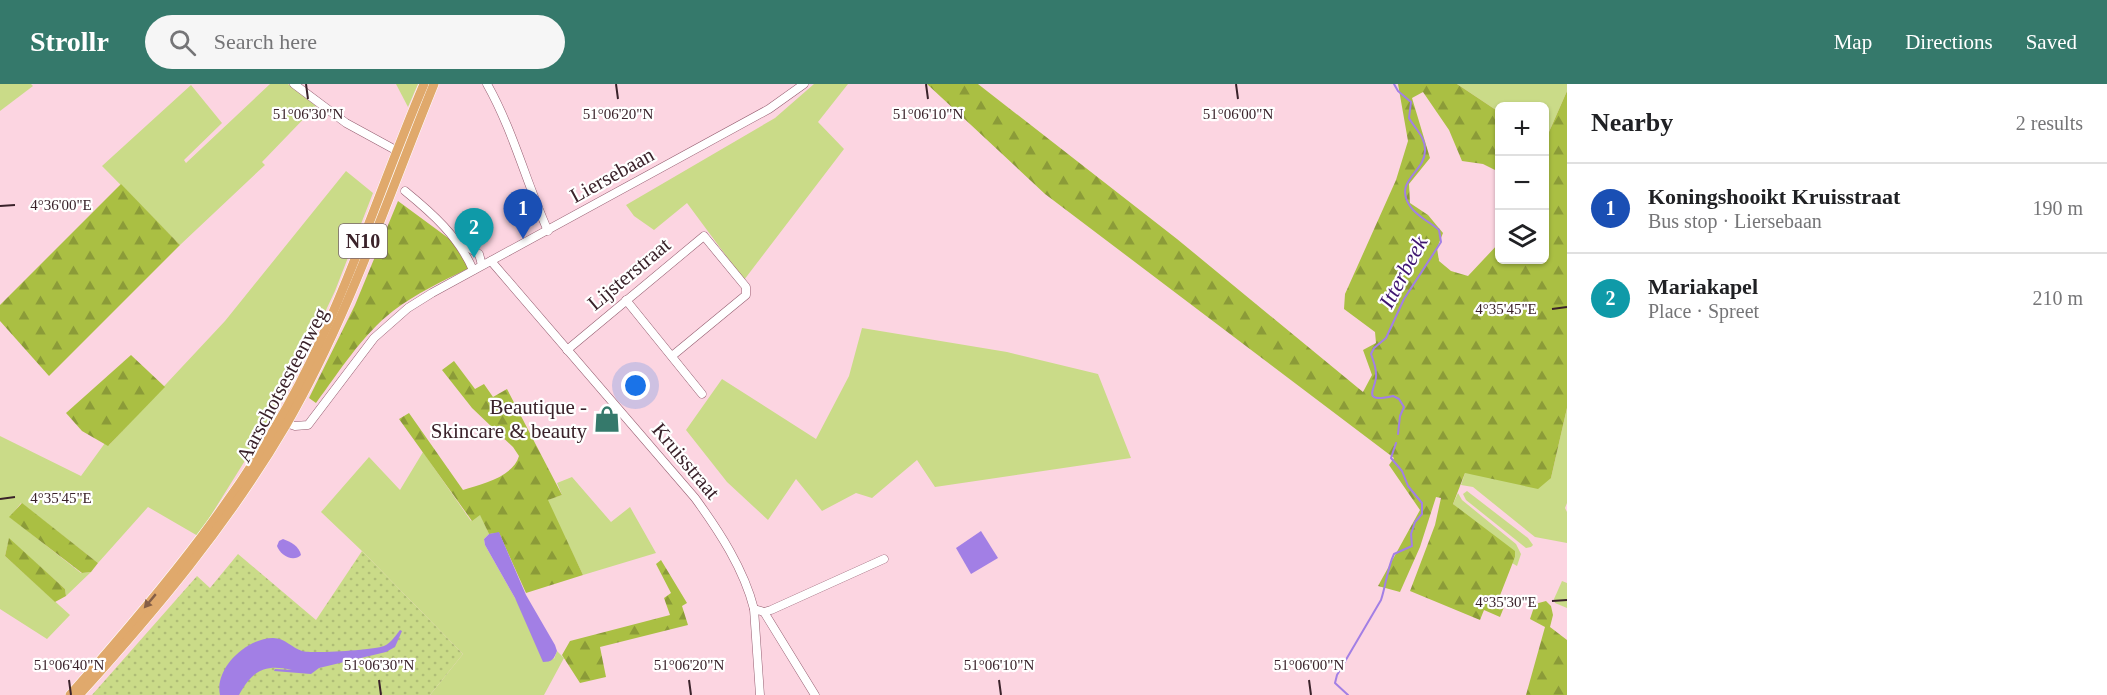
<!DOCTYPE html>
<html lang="en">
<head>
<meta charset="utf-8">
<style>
	body { margin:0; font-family:Georgia,serif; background:#f6f6f6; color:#202124 }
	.controls { position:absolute; right:18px; top:18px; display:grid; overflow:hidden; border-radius:9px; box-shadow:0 2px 4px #0004 }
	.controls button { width:54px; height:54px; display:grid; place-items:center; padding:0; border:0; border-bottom:2px solid #e0e0e0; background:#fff; color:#202124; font:30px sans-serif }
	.you { position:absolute; left:636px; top:302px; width:21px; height:21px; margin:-15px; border:4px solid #fff; border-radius:50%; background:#1a73e8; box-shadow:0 0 0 9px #1a73e833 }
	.badge { display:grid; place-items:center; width:39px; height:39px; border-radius:50%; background:#35796b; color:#fff; font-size:20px; font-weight:700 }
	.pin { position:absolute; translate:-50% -50px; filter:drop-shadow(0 2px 3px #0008) }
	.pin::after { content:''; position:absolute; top:32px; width:21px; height:18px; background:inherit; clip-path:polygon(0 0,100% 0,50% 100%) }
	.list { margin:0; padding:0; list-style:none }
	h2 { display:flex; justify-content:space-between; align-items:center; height:78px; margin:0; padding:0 24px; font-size:26px }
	h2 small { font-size:20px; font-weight:400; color:#757577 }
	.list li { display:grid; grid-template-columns:39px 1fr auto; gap:18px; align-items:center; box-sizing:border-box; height:90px; padding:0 24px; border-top:2px solid #e0e0e0 }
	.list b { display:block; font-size:22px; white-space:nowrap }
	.list p { margin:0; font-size:20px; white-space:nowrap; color:#757577 }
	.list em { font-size:20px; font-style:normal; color:#757577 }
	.icon { flex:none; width:33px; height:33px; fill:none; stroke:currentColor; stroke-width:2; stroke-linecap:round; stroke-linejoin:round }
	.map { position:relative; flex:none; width:1567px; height:611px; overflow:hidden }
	header { display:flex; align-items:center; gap:36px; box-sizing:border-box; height:84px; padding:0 30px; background:#35796b; color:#fff }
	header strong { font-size:28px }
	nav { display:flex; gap:33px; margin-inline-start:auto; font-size:21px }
	.search { width:420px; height:54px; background:#f6f6f6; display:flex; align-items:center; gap:15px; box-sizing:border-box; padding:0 21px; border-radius:33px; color:#757577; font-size:22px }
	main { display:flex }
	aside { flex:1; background:#fff }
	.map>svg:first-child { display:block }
</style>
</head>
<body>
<header>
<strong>Strollr</strong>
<div class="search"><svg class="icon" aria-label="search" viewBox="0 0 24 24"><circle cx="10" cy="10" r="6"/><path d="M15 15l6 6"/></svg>Search here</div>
<nav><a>Map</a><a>Directions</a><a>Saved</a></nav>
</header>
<main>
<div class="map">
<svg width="1567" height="611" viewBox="0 0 1567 611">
	<defs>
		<pattern id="forest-firs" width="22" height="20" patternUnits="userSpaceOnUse" patternTransform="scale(1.5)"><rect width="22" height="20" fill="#aabf43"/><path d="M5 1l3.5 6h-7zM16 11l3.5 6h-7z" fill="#8b9b38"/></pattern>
		<pattern id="park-dots" width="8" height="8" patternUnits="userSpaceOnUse" patternTransform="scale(1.5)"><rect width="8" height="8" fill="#cadb88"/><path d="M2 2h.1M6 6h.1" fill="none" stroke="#aebc76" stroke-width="1.8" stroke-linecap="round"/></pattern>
	</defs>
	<rect width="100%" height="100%" fill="#fcd5e1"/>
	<g fill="#cadb88">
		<polygon points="0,0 31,0 33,2 0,27"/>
		<polygon points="270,0 288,0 316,22 262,78 265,81 180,161 102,82 191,1 222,39 184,76 186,79"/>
		<polygon points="396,0 418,0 408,23"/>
		<polygon points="814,0 848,0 818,38 844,65 744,196 687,119 654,146 634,132 626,121 775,34"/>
		<polygon points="1457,0 1567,0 1567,7 1545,57 1544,22 1500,22 1499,28"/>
		<polygon points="346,87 373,109 335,207 286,311 198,452 148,423 98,479 21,419 10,433 81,489 91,488 66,512 65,505 9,455 5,472 70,531 47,555 0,525 0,352 81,392 105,359 109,361 225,237"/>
		<polygon points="862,244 1007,268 1098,290 1131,374 935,403 917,376 872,414 856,409 822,427 796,395 768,436 727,398 686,346 722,295 816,355 849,292"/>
		<polygon points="1567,324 1567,419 1565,424 1567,428 1567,459 1535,453 1473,403 1461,401 1465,389 1551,394"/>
		<polygon points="423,368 471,437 480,430 489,450 484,455 485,461 515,514 554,575 557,567 564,574 544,611 430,611 463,570 362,467 321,428 369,373 400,406"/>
		<polygon points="572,393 611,438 630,423 656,469 583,491 547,416 562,411 557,399"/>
		<polygon points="1467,407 1528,454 1533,461 1531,463 1526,464 1466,416 1463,410"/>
		<polygon points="1458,409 1462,416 1516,460 1521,470 1517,482 1512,479 1515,473 1453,420"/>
		<polygon points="1562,497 1567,499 1567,524 1555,519 1554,515"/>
	</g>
	<g fill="url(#forest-firs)">
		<polygon points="927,0 978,0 1177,155 1363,308 1372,291 1363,266 1376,259 1375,248 1344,225 1345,210 1396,96 1408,57 1398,0 1457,0 1499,28 1499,88 1483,80 1462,77 1449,46 1423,8 1412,14 1430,74 1409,100 1410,119 1428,131 1443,149 1437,164 1439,177 1451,187 1468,192 1499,159 1500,176 1544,176 1545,57 1567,7 1567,324 1551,394 1538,405 1465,389 1453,420 1515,467 1515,473 1499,514 1506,518 1500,533 1484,526 1480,536 1410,507 1435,441 1441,414 1436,413 1420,463 1400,508 1378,502 1420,426 1389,381 1394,374 1045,110"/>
		<polygon points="121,100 180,161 49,292 0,237 0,221"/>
		<path d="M398 117 451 156 469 184C443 197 415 210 393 227 362 251 339 288 316 319L309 314 355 221Z"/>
		<polygon points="131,271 165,303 108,362 82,347 66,329"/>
		<path d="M454 277 475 305 484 300 493 313 507 305 562 411 548 416 583 491 526 509 499 449 489 450 480 431 472 437 399 335 409 329 463 406C482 400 513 393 519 372L513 363 472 324 442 286Z"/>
		<polygon points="22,419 98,479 91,488 82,489 9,433"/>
		<polygon points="9,454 65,505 66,512 55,518 5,472"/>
		<polygon points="661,476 687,519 682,522 688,541 600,563 606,593 580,599 562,571 570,557 670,531 664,514 671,509 656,480"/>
		<polygon points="1546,517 1551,522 1553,531 1550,543 1567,556 1567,611 1526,611 1545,543 1530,535 1535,520"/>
	</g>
	<polygon fill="url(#park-dots)" points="362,467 463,570 430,611 92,611 197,492 210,504 238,470 316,536"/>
	<g fill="#a27fe5">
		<polygon points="981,447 998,474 971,490 956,464"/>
		<path d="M499 448 526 511 555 561 557 567C554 575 552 578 543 578L515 514 485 461 484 455 489 450Z"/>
		<path d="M283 455C291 458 299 462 301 471 293 479 280 471 277 462L279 457Z"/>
		<path d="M400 546 402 547 395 563 386 568 319 584 311 590 274 587 275 585 292 586C265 580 253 586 239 611H220C214 584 247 554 273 554 285 554 292 564 302 567 313 570 373 566 384 562 391 559 396 551 400 546Z"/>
	</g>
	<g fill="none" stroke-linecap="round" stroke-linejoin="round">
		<g stroke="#a27fe5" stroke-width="2">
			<path d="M1394 0 1398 7 1411 18 1409 34C1415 45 1426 53 1425 67 1425 88 1393 97 1410 122 1416 132 1430 138 1439 146L1441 158 1404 215 1386 254 1374 264 1371 270C1373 276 1376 283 1376 290 1378 303 1358 320 1393 312L1399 315 1404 323 1400 332 1398 350"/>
			<path d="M1348 611 1335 599 1337 591 1381 516C1386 501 1387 485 1394 470L1412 462 1411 450 1415 438 1422 430V419L1408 402 1402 387 1391 374 1396 359"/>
		</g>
		<defs>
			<g id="minor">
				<polyline points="294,0 346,39 401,69"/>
				<path d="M487 0C513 46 526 98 548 147"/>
				<path d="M405 107C432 129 459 153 473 186"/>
				<polyline points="456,156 479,170 482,181"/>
				<path d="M491 177 695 414C719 447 744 485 754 525L764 528 815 611"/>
				<polyline points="626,216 702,310"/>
				<polyline points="567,266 704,152 746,203 746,211 672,272"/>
				<polyline points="283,338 295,342 308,341 374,254 408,224 432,209 769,25 804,0"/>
				<polyline points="754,525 760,611"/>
				<polyline points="764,528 771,526 884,475"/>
			</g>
			<g id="major">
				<path d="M70 611C161 508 251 401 311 277 354 187 385 92 424 0"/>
				<path d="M79 611C155 527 228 440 286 341 348 234 387 115 434 0"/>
			</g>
		</defs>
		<use href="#minor" stroke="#955d70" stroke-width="9"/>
		<use href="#major" stroke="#fff" stroke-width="10"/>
		<use href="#minor" stroke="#fff" stroke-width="8"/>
		<use href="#major" stroke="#e0a96c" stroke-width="9"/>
	</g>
	<defs><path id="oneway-solid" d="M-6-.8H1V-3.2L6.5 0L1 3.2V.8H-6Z" transform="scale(1.5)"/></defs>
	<use fill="#855f48" href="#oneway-solid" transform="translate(150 517) rotate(130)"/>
	<path fill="none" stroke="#3a222a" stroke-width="2" d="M306 0 308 15M616 0 618 15M926 0 928 15M1236 0 1238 15M0 122 15 121M1552 225 1567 223M0 415 15 413M1552 517 1567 516M69 596 71 611M379 596 381 611M689 596 691 611M999 596 1001 611M1309 596 1311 611"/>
	<defs>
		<symbol id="shop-bare" viewBox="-9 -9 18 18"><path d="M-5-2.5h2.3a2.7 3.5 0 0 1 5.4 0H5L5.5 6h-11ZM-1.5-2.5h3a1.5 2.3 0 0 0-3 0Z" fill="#35796b" stroke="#fff" stroke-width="2.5" paint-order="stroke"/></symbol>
	</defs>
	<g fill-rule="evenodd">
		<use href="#shop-bare" x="588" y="316" width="38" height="38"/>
	</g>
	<g text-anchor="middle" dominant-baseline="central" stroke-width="4.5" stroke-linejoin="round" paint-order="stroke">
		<rect fill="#fff" stroke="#75646a" stroke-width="1.5" x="339" y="140" width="48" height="34" rx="4.5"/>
		<g font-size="20" font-weight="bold" fill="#3a222a">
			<text x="363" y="157">N10</text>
		</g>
		<g font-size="21" fill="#3a222a" stroke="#fff">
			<text transform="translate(612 91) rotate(-29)">Liersebaan</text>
			<text transform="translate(629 190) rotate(-40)">Lijsterstraat</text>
			<text transform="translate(282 301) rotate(-62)">Aarschotsesteenweg</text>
			<text transform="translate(686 377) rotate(50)">Kruisstraat</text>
		</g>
		<g font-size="21" fill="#3a222a" stroke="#fff" text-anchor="end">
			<text x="587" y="323">Beautique -<tspan x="587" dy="24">Skincare &amp; beauty</tspan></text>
		</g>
		<g font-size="22" font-style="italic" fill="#3f1671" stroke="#fff">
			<text transform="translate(1403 188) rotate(-62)">Itterbeek</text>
		</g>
	</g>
	<g font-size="15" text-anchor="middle" fill="#3a222a" stroke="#fff" stroke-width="4.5" stroke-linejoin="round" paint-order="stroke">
		<text x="308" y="35">51°06'30"N</text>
		<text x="618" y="35">51°06'20"N</text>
		<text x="928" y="35">51°06'10"N</text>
		<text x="1238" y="35">51°06'00"N</text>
		<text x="61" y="126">4°36'00"E</text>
		<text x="1506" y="230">4°35'45"E</text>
		<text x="61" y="419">4°35'45"E</text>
		<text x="1506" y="523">4°35'30"E</text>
		<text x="69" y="586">51°06'40"N</text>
		<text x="379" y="586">51°06'30"N</text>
		<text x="689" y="586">51°06'20"N</text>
		<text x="999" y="586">51°06'10"N</text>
		<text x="1309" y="586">51°06'00"N</text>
	</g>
</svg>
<div class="controls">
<button>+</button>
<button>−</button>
<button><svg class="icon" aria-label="layers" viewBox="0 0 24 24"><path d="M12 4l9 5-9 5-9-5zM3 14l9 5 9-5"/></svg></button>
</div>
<div class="you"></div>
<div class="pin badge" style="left:523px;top:155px;background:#1a4fb4">1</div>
<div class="pin badge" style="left:474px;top:174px;background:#0f9aa8">2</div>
</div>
<aside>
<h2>Nearby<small>2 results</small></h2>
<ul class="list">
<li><span class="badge" style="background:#1a4fb4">1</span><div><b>Koningshooikt Kruisstraat</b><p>Bus stop · Liersebaan</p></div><em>190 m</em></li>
<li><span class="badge" style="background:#0f9aa8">2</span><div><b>Mariakapel</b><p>Place · Spreet</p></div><em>210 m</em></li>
</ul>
</aside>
</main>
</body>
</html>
